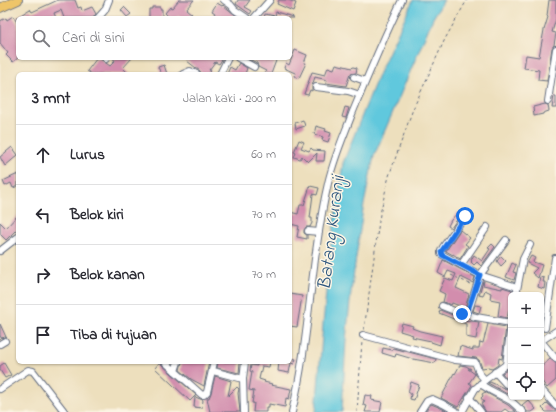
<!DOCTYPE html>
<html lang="id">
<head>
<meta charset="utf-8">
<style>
	body { margin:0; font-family:"Indie Flower",sans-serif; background:#f2f2f3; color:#2b2b33 }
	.controls { position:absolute; right:12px; bottom:12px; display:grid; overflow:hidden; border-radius:6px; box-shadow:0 1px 3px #0004 }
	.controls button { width:36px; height:36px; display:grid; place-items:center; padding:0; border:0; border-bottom:1px solid #e1e1e2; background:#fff; color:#2b2b33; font:20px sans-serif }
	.stop { position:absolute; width:12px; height:12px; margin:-9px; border:3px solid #1a73e8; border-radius:50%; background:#fff }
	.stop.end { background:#1a73e8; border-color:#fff; box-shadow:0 1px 4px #0008 }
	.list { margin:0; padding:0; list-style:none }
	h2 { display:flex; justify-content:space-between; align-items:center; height:52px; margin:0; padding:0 16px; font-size:17px }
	h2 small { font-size:13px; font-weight:400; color:#7c7c81 }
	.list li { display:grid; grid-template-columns:26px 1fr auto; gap:12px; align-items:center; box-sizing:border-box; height:60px; padding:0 16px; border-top:1px solid #e1e1e2 }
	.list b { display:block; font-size:15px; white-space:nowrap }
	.list em { font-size:13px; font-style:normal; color:#7c7c81 }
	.icon { flex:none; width:22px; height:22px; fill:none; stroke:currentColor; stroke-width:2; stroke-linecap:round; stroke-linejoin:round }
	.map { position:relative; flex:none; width:556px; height:412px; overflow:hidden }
	.search { position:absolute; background:#fff; box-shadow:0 1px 3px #0004; left:16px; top:16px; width:276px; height:44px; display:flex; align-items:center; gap:10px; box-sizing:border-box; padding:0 14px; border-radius:6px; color:#7c7c81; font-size:15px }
	.panel { position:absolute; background:#fff; box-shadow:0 1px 3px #0004; left:16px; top:72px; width:276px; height:292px; border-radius:6px }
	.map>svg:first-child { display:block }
</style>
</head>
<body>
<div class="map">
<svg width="556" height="412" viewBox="0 0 556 412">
	<rect width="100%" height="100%" fill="#fcf5e5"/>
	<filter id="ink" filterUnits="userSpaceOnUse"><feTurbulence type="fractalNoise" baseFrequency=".025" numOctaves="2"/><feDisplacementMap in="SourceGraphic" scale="8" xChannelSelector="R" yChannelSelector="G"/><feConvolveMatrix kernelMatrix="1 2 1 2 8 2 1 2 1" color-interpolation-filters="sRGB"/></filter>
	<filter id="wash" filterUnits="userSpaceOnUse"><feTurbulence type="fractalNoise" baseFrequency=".012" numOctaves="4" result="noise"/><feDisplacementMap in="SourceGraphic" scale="16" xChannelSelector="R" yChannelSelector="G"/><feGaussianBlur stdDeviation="0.9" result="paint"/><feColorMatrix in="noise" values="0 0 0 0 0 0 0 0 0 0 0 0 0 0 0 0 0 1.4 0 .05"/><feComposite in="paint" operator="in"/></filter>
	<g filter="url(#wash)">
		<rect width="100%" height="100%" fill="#eddfbd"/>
		<polygon fill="#60c8dd" stroke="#3e7c9e" points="413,0 444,0 433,18 374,156 363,209 351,292 346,340 342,412 316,412 323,324 330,251 343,163 379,73"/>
		<g id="blocks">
			<g fill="#d28dad">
				<polygon points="58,0 75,0 78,8 81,7 82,11 92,7 96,14 93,18 64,18 61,10 54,13 56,18 16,18 30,9 32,12"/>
				<polygon points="179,0 194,0 186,9 192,14 188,18 181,18 178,16 176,18 170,18 165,13 170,7 172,8"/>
				<polygon points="238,0 250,0 245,7 252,11 250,14 236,4"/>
				<polygon points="279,0 288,0 296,3 293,11 277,4"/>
				<polygon points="549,0 556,0 556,19 552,32 556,33 554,45 552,48 547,81 538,80 539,70 524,68 526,55 539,57 544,30 548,17 547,16"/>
				<polygon points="217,3 222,6 223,5 239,18 212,18 215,13 212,11"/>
				<polygon points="124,7 131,14 127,17 121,10"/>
				<polygon points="152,7 160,7 160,9 162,9 162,18 149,18 149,9 152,9"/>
				<polygon points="276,12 293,17 293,18 264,18 265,14 275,16"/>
				<polygon points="13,16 18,24 18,58 13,62 6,55 8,53 0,43 0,21 6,18 7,20"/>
				<polygon points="295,50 307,55 304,63 306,63 299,78 294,76 295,73 284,68 286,63 289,65"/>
				<polygon points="97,58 99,58 110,66 115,61 113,58 132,58 123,68 129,74 92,74 87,71"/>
				<polygon points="189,58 223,58 219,64 215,62 209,70 211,71 208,74 201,74 200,71 187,61"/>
				<polygon points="247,58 261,58 268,61 270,58 277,58 271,74 264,74 266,71 258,67 257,63"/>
				<polygon points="239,63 247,68 245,74 227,74 230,67 235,70"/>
				<polygon points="336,64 352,68 353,67 357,68 356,73 350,74 346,86 326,83 327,80 315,77 312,86 312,91 310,90 308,95 304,94 312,72 325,75 328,67 334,69"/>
				<polygon points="164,65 167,74 161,74 158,67"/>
				<polygon points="554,96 556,96 556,108 552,108"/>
				<polygon points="545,104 548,105 549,111 543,113 543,114 534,116 533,107"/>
				<polygon points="345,107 349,108 346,118 342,117"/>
				<polygon points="303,120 305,126 296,129 295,123"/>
				<polygon points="316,126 326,129 325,131 331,133 328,142 322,140 323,137 314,134"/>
				<polygon points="299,140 304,142 301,148 309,151 311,148 313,150 325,151 324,161 316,161 317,153 308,162 302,156 300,159 294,157 296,153 294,152"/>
				<polygon points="12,147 18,155 5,166 0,157"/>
				<polygon points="18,174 18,186 13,188 11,183 5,186 3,181"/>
				<polygon points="310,186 319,188 317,195 313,194 310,218 312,218 312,223 310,227 306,227 304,230 304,233 307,235 307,239 297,237 299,226 290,224 290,212 298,214 300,205 304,205"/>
				<polygon points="458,212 461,214 451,228 448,226 451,220"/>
				<polygon points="18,215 18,228 6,240 0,234 0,222 6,228"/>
				<polygon points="460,230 470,238 465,244 468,246 460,259 453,254 453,255 446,251"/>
				<polygon points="492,244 495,247 481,266 477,262 474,265 471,262 472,261 471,260 474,255 482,261 490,249 488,248"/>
				<polygon points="501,256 506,261 501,266 497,261"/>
				<polygon points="531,256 535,258 533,262 542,265 538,278 532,273 537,268 527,263"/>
				<polygon points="443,260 475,277 473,283 461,277 456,288 469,294 465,308 452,303 451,305 443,302 445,294 439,291 445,278 453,281 456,274 448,271 445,277 438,273"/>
				<polygon points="512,263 516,265 513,272 516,273 514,280 506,277"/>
				<polygon points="540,277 544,278 543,282 545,282 544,289 538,287"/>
				<polygon points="483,281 484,281 483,285 502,289 502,287 512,290 511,295 511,310 509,310 507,318 498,316 500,301 490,299 491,293 485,290 483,296 479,295"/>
				<polygon points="290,294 302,296 297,327 290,326"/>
				<polygon points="541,300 544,300 542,320 541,320"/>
				<polygon points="475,305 481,306 479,313 473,311"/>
				<polygon points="440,310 458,317 464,318 463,320 479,322 476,339 466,337 466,324 439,313"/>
				<polygon points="402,323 413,326 412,328 420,331 442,336 440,345 431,342 431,341 412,337 413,335 400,331"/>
				<polygon points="0,324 6,337 1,338 0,335"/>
				<polygon points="488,324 506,327 502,359 499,358 498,365 492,369 488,368 489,367 482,368 479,360 476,358 458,356 460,346 473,350 473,348 479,348 480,342 483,343"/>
				<polygon points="383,348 392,350 393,348 436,359 435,363 413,359 396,354 395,357 382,353"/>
				<polygon points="290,358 296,359 294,364 291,363 289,373 278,371 279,362 290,362"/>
				<polygon points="550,359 556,363 556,380 547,388 541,380 541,367"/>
				<polygon points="160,362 162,365 196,395 190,401 155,368"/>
				<polygon points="182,362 209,362 204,386 191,379 180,370"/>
				<polygon points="218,362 240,362 239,373 217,368"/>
				<polygon points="257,362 270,362 269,367 262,366 259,379 265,381 264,382 272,384 271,385 291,389 289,399 286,398 285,407 269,404 269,407 266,407 266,412 253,412 254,403 252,403 254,391 249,390 252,372 250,371 251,365 257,366"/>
				<polygon points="4,363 11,375 5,378 0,370 0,366"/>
				<polygon points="460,365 466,366 471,369 468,369 475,374 469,383 472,385 458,407 441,398 454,373 455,374"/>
				<polygon points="511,368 511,396 508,393 507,394 488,383 490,382 506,389 509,388 510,383 502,373"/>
				<polygon points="215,376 231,381 228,396 237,387 239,389 238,393 240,412 210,412 207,398 209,398 211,393"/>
				<polygon points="411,382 419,385 414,400 410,399 411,394 408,392"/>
				<polygon points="485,392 508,405 516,412 509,412 505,409 501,412 486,412 481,404 484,402 481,398 483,396 482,394"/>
				<polygon points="365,395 372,396 371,400 382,402 380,412 365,412 367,406 363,405"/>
				<polygon points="195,397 203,400 202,408 194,407"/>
				<polygon points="528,400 536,409 532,412 527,412 522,405"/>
				<polygon points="547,403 555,410 556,412 546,412 542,408"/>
				<polygon points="431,404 441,408 448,412 425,412"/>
			</g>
		</g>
	</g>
	<g filter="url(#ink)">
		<use href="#blocks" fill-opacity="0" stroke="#646d7f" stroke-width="1"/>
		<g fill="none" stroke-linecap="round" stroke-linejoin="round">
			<defs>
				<g id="minor">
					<polyline points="224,0 231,5 235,10 247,18"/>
					<polyline points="98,18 105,10 109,0"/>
					<polyline points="254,18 270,0"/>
					<polyline points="105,58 106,59"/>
					<polyline points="238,58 254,67"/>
					<polyline points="183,74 190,71 197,74"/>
					<polyline points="220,74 228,58"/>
					<polyline points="354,77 365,81"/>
					<polyline points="316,87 348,91 360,95"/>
					<polyline points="548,101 556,49"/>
					<polyline points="465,216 443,247 441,251 441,254 480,275 517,287"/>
					<polyline points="308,231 319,232"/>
					<polyline points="506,240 480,275 468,313 472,316 476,317 511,323"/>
					<polyline points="0,251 18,237"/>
					<polyline points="461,265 487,227"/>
					<polyline points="516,295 523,259 530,245"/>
					<polyline points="442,306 459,313 468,313"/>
					<polyline points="545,328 555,258"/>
					<polyline points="363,335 455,360 475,362 479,373 485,380"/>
					<polyline points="541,341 556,359"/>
					<polyline points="541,341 556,331"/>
					<polyline points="0,344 5,341"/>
					<polyline points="165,362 175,371"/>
					<polyline points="178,362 175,371 202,395 204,395 207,392 214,362"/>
					<polyline points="506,365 511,323"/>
					<polyline points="213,371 243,379"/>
					<polyline points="495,372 506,384"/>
					<polyline points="480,384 490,390 511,401 523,412"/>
					<polyline points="0,389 28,370 33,371 64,411"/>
					<polyline points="541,389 556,406"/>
					<polyline points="469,397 481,412"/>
					<polyline points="244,412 243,379 245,362"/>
					<path d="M292 412C310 339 310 262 327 188 332 162 343 138 352 114 368 75 384 37 402 0"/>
					<polyline points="420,412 427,401 432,399 443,404 457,412"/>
					<polyline points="462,412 475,389 485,380 511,361"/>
				</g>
				<polyline id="major" points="0,8 18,0"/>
			</defs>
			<use href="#minor" stroke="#646d7f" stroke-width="8"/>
			<use href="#major" stroke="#646d7f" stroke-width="10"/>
			<g stroke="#646d7f" stroke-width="1" stroke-dasharray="3 3" stroke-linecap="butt">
				<polyline points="451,275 472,285"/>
				<polyline points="364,330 380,214 389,176 413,109 445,39 467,0"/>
				<polyline points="357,412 362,341"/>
			</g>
			<use href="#minor" stroke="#fff" stroke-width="6"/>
			<use href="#major" stroke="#eec569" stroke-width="8"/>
		</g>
	</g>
	<g fill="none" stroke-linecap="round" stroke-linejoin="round" filter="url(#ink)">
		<polyline stroke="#1a73e8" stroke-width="5" points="462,314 468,313 469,307 480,275 442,255 441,252 465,216"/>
	</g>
	<g text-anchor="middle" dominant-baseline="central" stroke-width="3" stroke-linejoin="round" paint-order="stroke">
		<g font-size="19" font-style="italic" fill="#2c557e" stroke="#fcf5e5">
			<text transform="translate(332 233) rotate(-83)">Batang Kuranji</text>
		</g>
	</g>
</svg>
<div class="controls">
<button>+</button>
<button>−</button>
<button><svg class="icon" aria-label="locate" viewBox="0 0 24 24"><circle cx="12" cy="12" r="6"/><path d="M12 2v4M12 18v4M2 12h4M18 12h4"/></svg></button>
</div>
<div class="stop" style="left:465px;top:216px"></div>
<div class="stop end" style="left:462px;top:314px"></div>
<div class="search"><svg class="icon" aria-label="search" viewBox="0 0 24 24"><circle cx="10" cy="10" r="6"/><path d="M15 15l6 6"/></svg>Cari di sini</div>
<section class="panel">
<h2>3 mnt<small>Jalan kaki · 200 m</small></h2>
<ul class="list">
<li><svg class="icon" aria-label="ahead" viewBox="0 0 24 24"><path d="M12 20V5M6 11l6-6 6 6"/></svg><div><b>Lurus</b></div><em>60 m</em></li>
<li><svg class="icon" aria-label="left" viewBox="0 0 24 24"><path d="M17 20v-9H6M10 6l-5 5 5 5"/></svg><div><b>Belok kiri</b></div><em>70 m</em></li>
<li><svg class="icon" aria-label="right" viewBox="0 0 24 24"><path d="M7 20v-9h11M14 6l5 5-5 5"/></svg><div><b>Belok kanan</b></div><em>70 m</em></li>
<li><svg class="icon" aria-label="arrive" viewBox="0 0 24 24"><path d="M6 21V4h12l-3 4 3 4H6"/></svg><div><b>Tiba di tujuan</b></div></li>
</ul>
</section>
</div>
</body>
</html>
